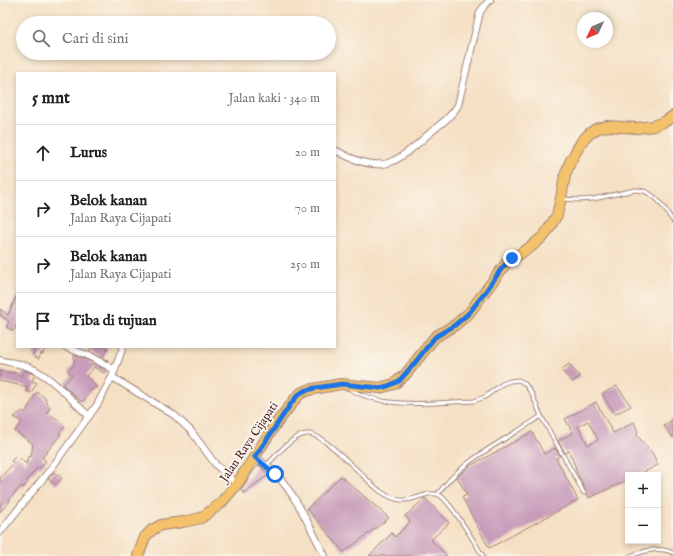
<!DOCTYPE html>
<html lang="id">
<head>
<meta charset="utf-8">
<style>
	body { margin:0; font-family:"IM FELL English",serif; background:#f2f2f2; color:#222 }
	.controls { position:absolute; right:12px; bottom:12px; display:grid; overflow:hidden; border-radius:0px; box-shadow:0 2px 6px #0003 }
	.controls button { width:36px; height:36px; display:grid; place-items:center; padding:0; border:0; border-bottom:1px solid #e0e0e0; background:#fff; color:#222; font:20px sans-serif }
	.compass { position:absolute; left:577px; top:12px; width:36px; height:36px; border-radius:50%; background:#fff; box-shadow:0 2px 6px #0003; rotate:226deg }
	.stop { position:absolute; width:12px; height:12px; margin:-9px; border:3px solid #1a73e8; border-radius:50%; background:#fff }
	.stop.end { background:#1a73e8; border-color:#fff; box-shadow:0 1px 4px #0008 }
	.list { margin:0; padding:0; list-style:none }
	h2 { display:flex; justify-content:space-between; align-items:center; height:52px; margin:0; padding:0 16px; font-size:17px }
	h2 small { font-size:13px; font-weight:400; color:#767676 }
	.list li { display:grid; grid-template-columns:26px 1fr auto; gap:12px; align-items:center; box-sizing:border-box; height:56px; padding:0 16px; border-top:1px solid #e0e0e0 }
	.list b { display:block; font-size:15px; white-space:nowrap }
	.list p { margin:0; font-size:13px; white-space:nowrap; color:#767676 }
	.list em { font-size:13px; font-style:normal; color:#767676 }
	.icon { flex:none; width:22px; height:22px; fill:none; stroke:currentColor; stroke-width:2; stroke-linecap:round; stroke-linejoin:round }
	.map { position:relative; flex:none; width:673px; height:556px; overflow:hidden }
	.search { position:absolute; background:#fff; box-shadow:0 2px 6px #0003; left:16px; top:16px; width:320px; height:44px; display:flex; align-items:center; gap:10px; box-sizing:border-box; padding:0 14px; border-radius:22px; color:#767676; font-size:15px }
	.panel { position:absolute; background:#fff; box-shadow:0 2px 6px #0003; left:16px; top:72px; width:320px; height:276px; border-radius:0px }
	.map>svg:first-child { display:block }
</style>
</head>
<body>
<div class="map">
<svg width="673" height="556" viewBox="0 0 673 556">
	<rect width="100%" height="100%" fill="#fbf7ec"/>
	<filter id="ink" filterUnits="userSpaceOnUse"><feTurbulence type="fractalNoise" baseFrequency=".025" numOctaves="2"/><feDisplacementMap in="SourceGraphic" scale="8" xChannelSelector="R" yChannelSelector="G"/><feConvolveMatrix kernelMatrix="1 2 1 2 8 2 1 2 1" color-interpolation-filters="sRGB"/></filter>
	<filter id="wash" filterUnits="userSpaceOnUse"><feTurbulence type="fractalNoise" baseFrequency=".012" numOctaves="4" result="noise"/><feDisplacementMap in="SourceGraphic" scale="16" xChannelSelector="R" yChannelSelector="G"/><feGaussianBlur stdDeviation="0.9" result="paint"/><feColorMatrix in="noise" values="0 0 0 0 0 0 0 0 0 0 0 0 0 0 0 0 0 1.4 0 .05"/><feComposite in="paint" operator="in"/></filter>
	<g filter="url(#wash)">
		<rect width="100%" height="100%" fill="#f5e0c4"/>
		<g id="blocks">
			<g fill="#c89cba" fill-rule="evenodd">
				<polygon points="17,295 17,324 13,331 6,327 9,322 0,315 0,309 8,315"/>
				<polygon points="31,347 45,347 43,354 41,353 39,359 32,355 35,350"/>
				<polygon points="91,347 108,347 103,358 108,360 108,361 89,351"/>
				<polygon points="74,355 87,360 106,370 104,373 94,367 86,376 97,387 91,390 82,402 63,385 72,375 68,372 74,364"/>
				<polygon points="569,364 580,377 572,382 561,370"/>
				<polygon points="25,370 35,375 32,381 37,383 31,393 26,391 28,387 0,381 0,371 14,373 14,372 21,376"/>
				<polygon points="617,386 631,406 615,414 602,394"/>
				<polygon points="37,392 46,399 45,400 50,407 47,413 59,420 65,427 59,433 61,434 42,458 46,461 40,468 38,467 27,480 28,482 23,488 21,486 9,500 10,501 0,512 0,478 14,463 11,461 17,455 26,464 28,456 31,457 33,444 15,431 22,422 14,417 22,411 25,413"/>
				<path d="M596 402 613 433 634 422 638 432 636 434 653 454 658 465 638 475H628V480L589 498 575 468H576L569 451 565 453 558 441 573 433 565 419ZM588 421 598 440 588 445 578 426Z"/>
				<polygon points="673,419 673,438 664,426"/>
				<polygon points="532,432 544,454 555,448 560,456 556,458 578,500 489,548 462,497 467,495 457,477 470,466"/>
				<polygon points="259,465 268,475 244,493 241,490 254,470"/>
				<polygon points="54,472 62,478 56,485 48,479"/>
				<polygon points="341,476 389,518 344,552 307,509"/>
				<polygon points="425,498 449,523 431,540 447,556 369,556 392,533 395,537 410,522 405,516"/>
			</g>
		</g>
	</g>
	<g filter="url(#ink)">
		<use href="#blocks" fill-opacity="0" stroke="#a08078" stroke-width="1"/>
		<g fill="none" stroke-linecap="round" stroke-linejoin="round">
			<defs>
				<g id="lane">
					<path d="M562 199 580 200 593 199 635 190C654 189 663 207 673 221"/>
					<path d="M348 388C385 411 433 402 474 401L485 397 502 384 510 381 519 380 525 384 532 394 541 416 584 493"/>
					<path d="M266 466C276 456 295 432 309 434 326 435 365 480 380 491 387 496 397 501 405 500 416 500 432 489 441 496 455 508 472 539 483 556"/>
					<path d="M438 494C463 458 505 441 541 416"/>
					<path d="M630 556C644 551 659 546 673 553"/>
				</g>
				<g id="street">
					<path d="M335 150C351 159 375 170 393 161 407 155 418 143 430 133 440 124 451 118 458 105L480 12 485 5 490 0"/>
					<polyline points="66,347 89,356 115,370"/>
					<path d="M0 360C10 363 21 363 31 368 53 378 71 400 89 416"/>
					<polyline points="112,377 174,415 191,431 216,465 237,484"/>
					<path d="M255 457C262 462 270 468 276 474 298 498 310 528 325 556"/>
					<polyline points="0,532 53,466 97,405 112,377 123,347"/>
				</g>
				<polyline id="primary" points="138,556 145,537 152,530 161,525 183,522 201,518 220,504 237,484 275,425 296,398 301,393 308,390 341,384 380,388 394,384 405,375 435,337 455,325 469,313 507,262 532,246 545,235 557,215 561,198 565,176 570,162 582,141 589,134 596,129 607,126 637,128 653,126 666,121 673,116"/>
			</defs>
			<use href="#lane" stroke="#a08078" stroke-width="5"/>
			<use href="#street" stroke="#a08078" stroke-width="8"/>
			<use href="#primary" stroke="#a08078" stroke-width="12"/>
			<use href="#lane" stroke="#fff" stroke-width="3"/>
			<use href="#street" stroke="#fff" stroke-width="6"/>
			<use href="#primary" stroke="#f3c26a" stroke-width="10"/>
		</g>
	</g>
	<g fill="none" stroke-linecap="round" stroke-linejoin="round" filter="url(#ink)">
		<polyline stroke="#1a73e8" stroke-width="5" points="275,474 255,457 290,405 298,395 304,391 315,388 342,384 380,388 388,386 399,381 414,364 424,351 435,337 455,325 469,313 486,291 502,268 512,258"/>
	</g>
	<g text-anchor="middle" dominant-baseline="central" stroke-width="3.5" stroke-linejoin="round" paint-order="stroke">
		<g font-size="12" fill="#4a1f2b" stroke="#fbf7ec">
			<text transform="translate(249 442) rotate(-56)">Jalan Raya Cijapati</text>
		</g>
	</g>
</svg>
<div class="controls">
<button>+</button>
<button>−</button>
</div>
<svg class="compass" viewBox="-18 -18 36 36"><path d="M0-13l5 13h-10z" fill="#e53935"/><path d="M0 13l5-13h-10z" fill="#767676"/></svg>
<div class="stop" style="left:275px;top:474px"></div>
<div class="stop end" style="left:512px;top:258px"></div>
<div class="search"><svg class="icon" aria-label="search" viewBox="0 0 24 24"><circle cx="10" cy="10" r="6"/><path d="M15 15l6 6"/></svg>Cari di sini</div>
<section class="panel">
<h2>5 mnt<small>Jalan kaki · 340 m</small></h2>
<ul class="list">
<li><svg class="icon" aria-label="ahead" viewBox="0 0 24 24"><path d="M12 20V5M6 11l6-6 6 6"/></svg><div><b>Lurus</b></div><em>20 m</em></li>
<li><svg class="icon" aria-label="right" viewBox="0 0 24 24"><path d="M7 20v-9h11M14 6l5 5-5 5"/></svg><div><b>Belok kanan</b><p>Jalan Raya Cijapati</p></div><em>70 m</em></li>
<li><svg class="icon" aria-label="right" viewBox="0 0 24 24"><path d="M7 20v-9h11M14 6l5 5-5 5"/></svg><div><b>Belok kanan</b><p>Jalan Raya Cijapati</p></div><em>250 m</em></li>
<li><svg class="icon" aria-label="arrive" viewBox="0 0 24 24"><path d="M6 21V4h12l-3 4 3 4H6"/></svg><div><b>Tiba di tujuan</b></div></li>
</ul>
</section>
</div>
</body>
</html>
